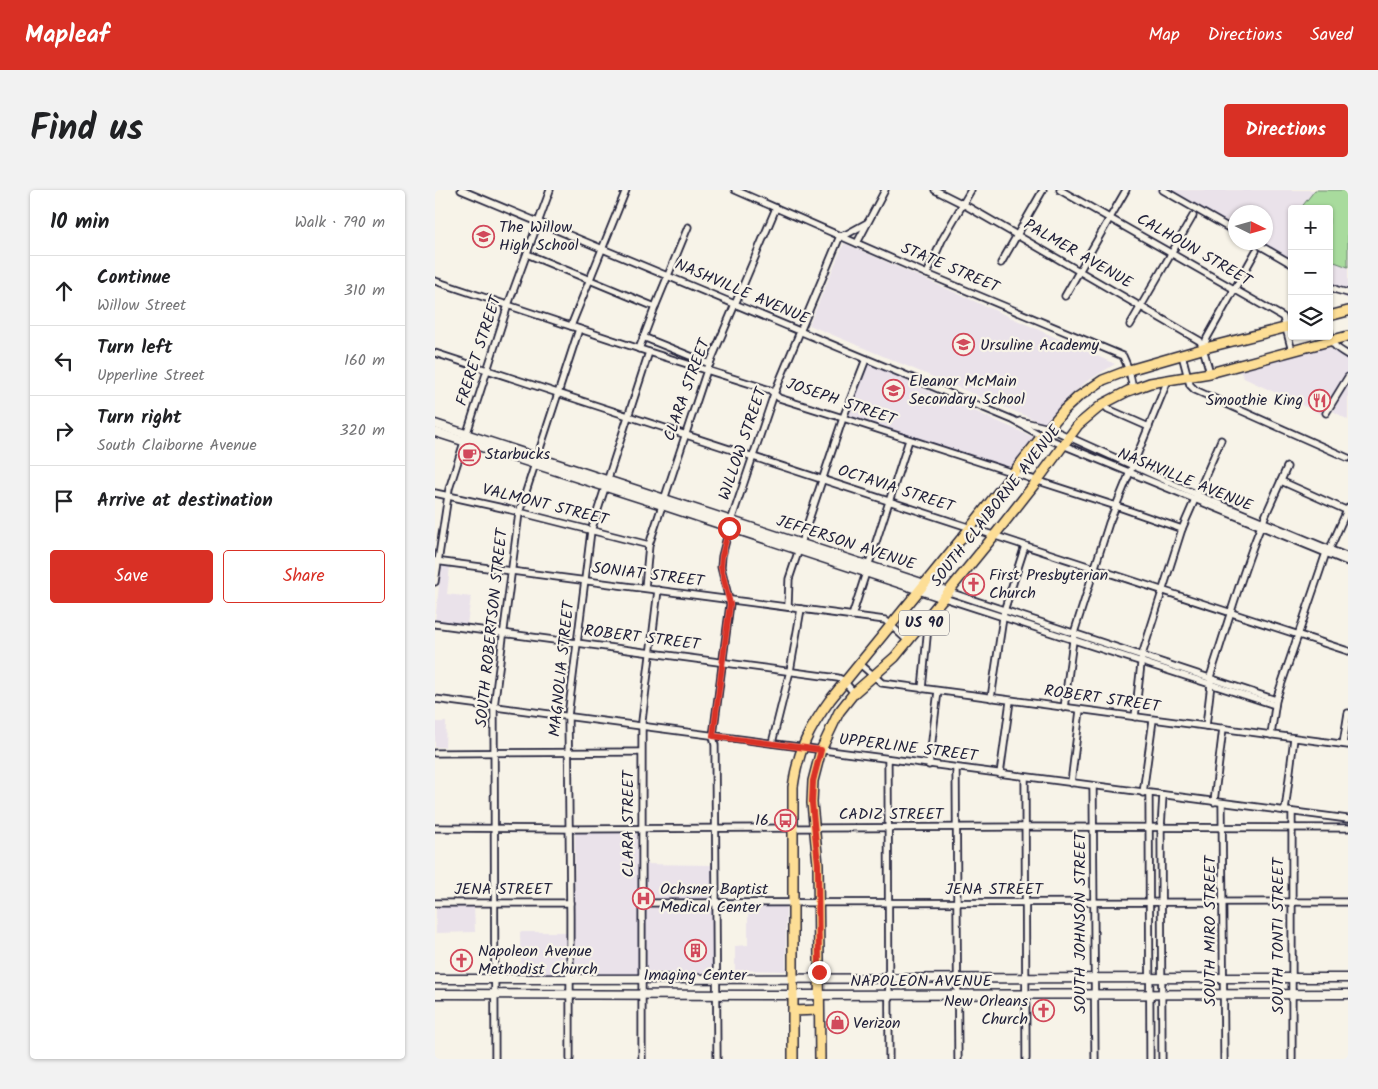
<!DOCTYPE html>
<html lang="en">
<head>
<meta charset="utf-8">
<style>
	body { margin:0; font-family:Kalam,sans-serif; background:#f2f2f2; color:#202124 }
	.controls { position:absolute; right:15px; top:15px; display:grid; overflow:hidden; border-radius:5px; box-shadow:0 1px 4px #0004 }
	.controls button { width:45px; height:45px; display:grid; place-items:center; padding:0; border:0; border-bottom:1px solid #e0e0e0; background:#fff; color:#202124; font:25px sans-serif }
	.compass { position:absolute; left:793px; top:15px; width:45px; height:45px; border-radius:50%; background:#fff; box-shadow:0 1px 4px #0004; rotate:95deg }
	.stop { position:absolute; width:15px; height:15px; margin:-11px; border:4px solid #d93025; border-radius:50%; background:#fff }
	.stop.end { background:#d93025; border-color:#fff; box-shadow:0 1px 5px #0008 }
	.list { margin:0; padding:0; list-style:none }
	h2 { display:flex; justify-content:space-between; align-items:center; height:65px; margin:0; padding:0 20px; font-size:21px }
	h2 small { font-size:16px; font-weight:400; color:#757577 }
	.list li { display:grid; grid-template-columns:32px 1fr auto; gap:15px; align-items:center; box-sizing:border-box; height:70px; padding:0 20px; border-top:1px solid #e0e0e0 }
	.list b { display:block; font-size:19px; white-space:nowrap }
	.list p { margin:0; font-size:16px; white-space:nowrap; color:#757577 }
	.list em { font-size:16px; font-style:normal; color:#757577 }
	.actions { display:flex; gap:10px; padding:15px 20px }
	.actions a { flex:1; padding:11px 0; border:1px solid #d93025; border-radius:5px; text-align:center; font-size:18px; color:#d93025 }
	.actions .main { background:#d93025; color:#fff }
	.icon { flex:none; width:28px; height:28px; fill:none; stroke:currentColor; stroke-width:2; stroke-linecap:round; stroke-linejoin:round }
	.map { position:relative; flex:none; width:913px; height:869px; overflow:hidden; border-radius:5px }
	header { display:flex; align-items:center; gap:30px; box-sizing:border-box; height:70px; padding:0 25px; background:#d93025; color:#fff }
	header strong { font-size:24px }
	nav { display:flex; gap:28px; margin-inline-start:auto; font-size:18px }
	.intro { display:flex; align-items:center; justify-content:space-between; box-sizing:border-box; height:120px; padding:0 30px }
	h1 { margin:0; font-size:35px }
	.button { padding:12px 22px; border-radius:5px; background:#d93025; color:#fff; font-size:18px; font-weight:700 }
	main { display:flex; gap:30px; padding:0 30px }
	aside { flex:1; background:#fff; border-radius:5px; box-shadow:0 1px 4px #0004 }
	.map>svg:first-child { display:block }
</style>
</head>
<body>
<header>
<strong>Mapleaf</strong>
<nav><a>Map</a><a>Directions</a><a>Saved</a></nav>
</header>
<div class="intro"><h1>Find us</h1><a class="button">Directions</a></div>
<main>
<aside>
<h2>10 min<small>Walk · 790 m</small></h2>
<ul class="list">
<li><svg class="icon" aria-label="ahead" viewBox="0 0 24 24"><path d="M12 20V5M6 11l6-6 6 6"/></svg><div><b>Continue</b><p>Willow Street</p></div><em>310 m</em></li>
<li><svg class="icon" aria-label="left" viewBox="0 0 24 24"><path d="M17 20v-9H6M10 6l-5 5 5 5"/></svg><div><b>Turn left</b><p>Upperline Street</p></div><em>160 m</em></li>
<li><svg class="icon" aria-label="right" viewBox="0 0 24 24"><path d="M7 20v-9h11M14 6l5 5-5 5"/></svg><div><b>Turn right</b><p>South Claiborne Avenue</p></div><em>320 m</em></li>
<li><svg class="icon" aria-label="arrive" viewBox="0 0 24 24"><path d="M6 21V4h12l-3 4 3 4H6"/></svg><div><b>Arrive at destination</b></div></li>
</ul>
<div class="actions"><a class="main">Save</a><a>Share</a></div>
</aside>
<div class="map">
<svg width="913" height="869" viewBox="0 0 913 869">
	<rect width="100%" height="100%" fill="#f7f3e8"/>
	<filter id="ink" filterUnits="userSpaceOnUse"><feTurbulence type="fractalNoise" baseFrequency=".02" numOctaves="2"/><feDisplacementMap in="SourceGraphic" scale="10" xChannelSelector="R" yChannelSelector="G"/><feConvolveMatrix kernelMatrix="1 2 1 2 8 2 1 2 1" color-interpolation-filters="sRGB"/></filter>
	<g filter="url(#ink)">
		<g fill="#eae2ea">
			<polygon points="720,0 913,0 913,109 894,99 894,19 857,19 857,78 812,53 831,52 831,22 801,22 800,46"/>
			<polygon points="409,53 680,174 651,192 631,209 610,234 374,135"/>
			<polygon points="892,157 913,169 913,182 888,225 809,188 805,181"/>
			<polygon points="434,174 600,248 578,278 412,226"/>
			<polygon points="913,194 913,230 898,221"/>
			<polygon points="8,375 15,376 12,404 36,407 32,434 0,431 4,396 6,377"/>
			<polygon points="0,532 11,532 10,557 0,557"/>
			<polygon points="202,642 203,674 278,675 278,786 86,784 85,742 139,742 140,643"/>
			<polygon points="1,715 39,715 40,742 1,743"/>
			<polygon points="351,716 351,781 300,780 300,756 313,755 313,717"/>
		</g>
		<polygon fill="#a8db9d" stroke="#657e6c" points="880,0 913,0 913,77 894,70 894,19 865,19"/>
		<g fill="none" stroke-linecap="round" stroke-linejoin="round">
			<defs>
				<g id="street">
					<polyline points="26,0 578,230 607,246 628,255 913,372"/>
					<polyline points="300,0 492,84 688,166 694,180 698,199"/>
					<polyline points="500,0 528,14 765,151 768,158 775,183"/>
					<polyline points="625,0 848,127 857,161"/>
					<polyline points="728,0 801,42"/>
					<polyline points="819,52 857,74"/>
					<polyline points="422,53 450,0"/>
					<polyline points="92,64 220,117"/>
					<polyline points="566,73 608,0"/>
					<polyline points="492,84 507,50 536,0"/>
					<polyline points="0,91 214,162 335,200 344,208 408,228 681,316 747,339"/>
					<polyline points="894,96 902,100 913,103"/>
					<polyline points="630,106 691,0"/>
					<polyline points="695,135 758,26"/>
					<polyline points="136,136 191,0"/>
					<path d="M894 140C898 156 899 157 913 165"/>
					<polyline points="208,147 275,174"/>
					<polyline points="768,158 772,148 821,61"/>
					<polyline points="204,159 220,117 253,37"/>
					<polyline points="0,163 913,461"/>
					<polyline points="747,165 755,195 760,200 913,268"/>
					<polyline points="668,214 673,219 714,237"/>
					<polyline points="891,223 913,187"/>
					<polyline points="585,231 614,238 763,305 913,367"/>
					<polyline points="846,291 913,321"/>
					<polyline points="0,303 72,319 214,355"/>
					<polyline points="0,371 450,430 473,451"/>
					<polyline points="0,392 14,299 73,115 115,0"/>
					<polyline points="210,398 214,355 272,180 341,18"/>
					<polyline points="514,402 841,510"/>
					<polyline points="509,408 840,515"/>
					<polyline points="353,417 354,389 408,228 431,169"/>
					<polyline points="417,426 474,250"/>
					<polyline points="0,434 403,488 408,490 419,503"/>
					<polyline points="425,474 447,493 913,555"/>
					<polyline points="487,499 494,426"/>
					<polyline points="556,508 569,421 590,356"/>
					<polyline points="0,509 913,629"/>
					<polyline points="629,518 639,443 674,333 733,190"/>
					<polyline points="700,527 707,465 747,339 786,250"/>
					<path d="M771 536 776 494 775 487C789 445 801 403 816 362 826 333 840 305 852 277"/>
					<polyline points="836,545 841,510 891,363 897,354 913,318"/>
					<polyline points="337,553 355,481 366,419"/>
					<polyline points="908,554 913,523"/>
					<polyline points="0,563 206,562"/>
					<polyline points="453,569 454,869"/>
					<polyline points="494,575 503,501"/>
					<polyline points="521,578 523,869"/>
					<polyline points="565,584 575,511"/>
					<polyline points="590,587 591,869"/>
					<polyline points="636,593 645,520"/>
					<polyline points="658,596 660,869"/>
					<polyline points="708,603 718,530"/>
					<polyline points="714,604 715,869"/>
					<polyline points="779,612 788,538"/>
					<polyline points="787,613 789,869"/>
					<polyline points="850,621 859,548"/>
					<polyline points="0,638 134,639 591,637 913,638"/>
					<polyline points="0,713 135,713"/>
					<polyline points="206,713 913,712"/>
					<polyline points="60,869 59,517 84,323 144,139"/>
					<polyline points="135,869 135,724 133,526 156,341 214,162"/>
					<polyline points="207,869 207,531 223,400"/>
					<polyline points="282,869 280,555 278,546 295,414 286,377 287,366 296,331 339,204 405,46 412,44 432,33"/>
					<polyline points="727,869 726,638 728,605"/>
					<polyline points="857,869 857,622"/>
				</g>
				<g id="secondary">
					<polyline points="0,234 514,402"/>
					<polyline points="0,242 227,315 509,408"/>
					<polyline points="0,789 913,788"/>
					<polyline points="0,804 358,805 913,804"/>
				</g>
				<g id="primary">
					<polyline points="894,126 913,121"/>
					<polyline points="358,821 384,820"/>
					<path d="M358 869V597C363 560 374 539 395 510L535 338 607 246 629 220 643 207 668 190 694 180 774 157 857 136"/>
					<polyline points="385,869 383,674 377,613 378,591 386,560 404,522 419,503 460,467 562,342 602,291 643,235 668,214 693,201 715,193 775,183 913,146"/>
				</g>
			</defs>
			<use href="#street" stroke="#22223b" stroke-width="9"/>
			<use href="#secondary" stroke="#22223b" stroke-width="11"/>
			<use href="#primary" stroke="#22223b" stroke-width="12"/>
			<use href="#street" stroke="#f7f3e8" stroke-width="5.5"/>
			<use href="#secondary" stroke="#f7f3e8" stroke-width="8"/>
			<use href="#primary" stroke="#fdde96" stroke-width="9"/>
		</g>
	</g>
	<g fill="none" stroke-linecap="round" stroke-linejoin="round" filter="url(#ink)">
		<polyline stroke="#d93025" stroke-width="6" points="294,338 287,366 286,377 295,414 278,546 386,560 378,591 377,613 383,674 384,782"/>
	</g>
	<defs>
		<symbol id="school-ring" viewBox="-11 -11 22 22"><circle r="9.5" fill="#f7f3e8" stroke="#d1495b" stroke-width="1.5"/><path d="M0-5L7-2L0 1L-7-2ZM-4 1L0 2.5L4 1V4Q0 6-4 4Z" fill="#d1495b"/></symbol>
		<symbol id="restaurant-ring" viewBox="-11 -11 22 22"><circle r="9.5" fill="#f7f3e8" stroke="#d1495b" stroke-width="1.5"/><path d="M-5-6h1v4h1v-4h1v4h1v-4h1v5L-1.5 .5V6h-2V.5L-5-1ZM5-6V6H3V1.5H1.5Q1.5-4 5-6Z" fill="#d1495b"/></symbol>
		<symbol id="cafe-ring" viewBox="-11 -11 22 22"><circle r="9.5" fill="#f7f3e8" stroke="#d1495b" stroke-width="1.5"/><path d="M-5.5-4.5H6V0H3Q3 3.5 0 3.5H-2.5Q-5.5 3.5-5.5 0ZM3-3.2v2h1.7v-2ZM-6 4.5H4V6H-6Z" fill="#d1495b"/></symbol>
		<symbol id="church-ring" viewBox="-11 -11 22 22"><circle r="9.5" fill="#f7f3e8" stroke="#d1495b" stroke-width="1.5"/><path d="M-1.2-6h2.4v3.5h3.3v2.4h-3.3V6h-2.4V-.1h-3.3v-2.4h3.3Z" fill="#d1495b"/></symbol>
		<symbol id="bus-ring" viewBox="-11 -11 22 22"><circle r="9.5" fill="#f7f3e8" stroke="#d1495b" stroke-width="1.5"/><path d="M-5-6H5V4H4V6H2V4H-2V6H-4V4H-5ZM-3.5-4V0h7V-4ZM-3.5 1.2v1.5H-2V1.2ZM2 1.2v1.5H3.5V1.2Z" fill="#d1495b"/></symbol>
		<symbol id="hospital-ring" viewBox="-11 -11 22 22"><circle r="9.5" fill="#f7f3e8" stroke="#d1495b" stroke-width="1.5"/><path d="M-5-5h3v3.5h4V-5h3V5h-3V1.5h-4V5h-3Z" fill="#d1495b"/></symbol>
		<symbol id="building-ring" viewBox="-11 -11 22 22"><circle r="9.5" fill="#f7f3e8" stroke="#d1495b" stroke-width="1.5"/><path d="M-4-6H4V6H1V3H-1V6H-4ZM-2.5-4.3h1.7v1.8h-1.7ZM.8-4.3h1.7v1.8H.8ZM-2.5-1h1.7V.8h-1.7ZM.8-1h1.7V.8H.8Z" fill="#d1495b"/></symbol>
		<symbol id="shop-ring" viewBox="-11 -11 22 22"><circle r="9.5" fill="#f7f3e8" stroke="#d1495b" stroke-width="1.5"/><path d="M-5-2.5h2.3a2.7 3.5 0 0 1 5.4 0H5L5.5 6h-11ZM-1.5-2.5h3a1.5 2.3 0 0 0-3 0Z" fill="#d1495b"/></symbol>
	</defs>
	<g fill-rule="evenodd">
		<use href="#school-ring" x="36" y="34" width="25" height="25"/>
		<use href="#school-ring" x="516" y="142" width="25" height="25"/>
		<use href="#school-ring" x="446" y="188" width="25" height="25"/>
		<use href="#restaurant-ring" x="872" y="198" width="25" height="25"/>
		<use href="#cafe-ring" x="22" y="252" width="25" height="25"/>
		<use href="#church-ring" x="526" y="382" width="25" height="25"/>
		<use href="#bus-ring" x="338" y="618" width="25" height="25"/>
		<use href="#hospital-ring" x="196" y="696" width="25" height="25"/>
		<use href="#building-ring" x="248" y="748" width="25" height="25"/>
		<use href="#church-ring" x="14" y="758" width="25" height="25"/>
		<use href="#church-ring" x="596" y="808" width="25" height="25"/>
		<use href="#shop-ring" x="390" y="820" width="25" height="25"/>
	</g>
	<g text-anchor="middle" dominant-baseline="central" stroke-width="4.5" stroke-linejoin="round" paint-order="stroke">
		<rect fill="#f7f3e8" stroke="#62616f" stroke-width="1" x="464" y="420.5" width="50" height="25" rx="4"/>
		<g font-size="15" font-weight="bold" fill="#22223b">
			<text x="489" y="433">US 90</text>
		</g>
		<g font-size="16" fill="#22223b" stroke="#f7f3e8" text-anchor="start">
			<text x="64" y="37">The Willow<tspan x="64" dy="18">High School</tspan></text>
			<text x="545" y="155">Ursuline Academy</text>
			<text x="474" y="191">Eleanor McMain<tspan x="474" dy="18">Secondary School</tspan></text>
			<text x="868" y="210" text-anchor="end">Smoothie King</text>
			<text x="50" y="264">Starbucks</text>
			<text x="554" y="385">First Presbyterian<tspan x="554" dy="18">Church</tspan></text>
			<text x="334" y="630" text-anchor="end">16</text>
			<text x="225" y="699">Ochsner Baptist<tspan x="225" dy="18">Medical Center</tspan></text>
			<text x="43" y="761">Napoleon Avenue<tspan x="43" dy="18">Methodist Church</tspan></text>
			<text x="260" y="785" text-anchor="middle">Imaging Center</text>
			<text x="593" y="811" text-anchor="end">New Orleans<tspan x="593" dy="18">Church</tspan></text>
			<text x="418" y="833">Verizon</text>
		</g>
		<g font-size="16" fill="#22223b" stroke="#f7f3e8">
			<text transform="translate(759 60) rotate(30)">CALHOUN STREET</text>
			<text transform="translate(643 64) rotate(30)">PALMER AVENUE</text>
			<text transform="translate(515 78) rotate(23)">STATE STREET</text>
			<text transform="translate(307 102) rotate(23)">NASHVILLE AVENUE</text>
			<text transform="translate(44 161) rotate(-72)">FRERET STREET</text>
			<text transform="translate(252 200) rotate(-70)">CLARA STREET</text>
			<text transform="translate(406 212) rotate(19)">JOSEPH STREET</text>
			<text transform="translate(308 254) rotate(-71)">WILLOW STREET</text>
			<text transform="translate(750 290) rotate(22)">NASHVILLE AVENUE</text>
			<text transform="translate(461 299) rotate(18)">OCTAVIA STREET</text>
			<text transform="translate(110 315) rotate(14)">VALMONT STREET</text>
			<text transform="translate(561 316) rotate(-52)">SOUTH CLAIBORNE AVENUE</text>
			<text transform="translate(411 353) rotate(18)">JEFFERSON AVENUE</text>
			<text transform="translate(213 385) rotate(7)">SONIAT STREET</text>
			<text transform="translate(57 438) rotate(-84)">SOUTH ROBERTSON STREET</text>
			<text transform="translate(207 448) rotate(7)">ROBERT STREET</text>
			<text transform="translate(127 479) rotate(-84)">MAGNOLIA STREET</text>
			<text transform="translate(667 509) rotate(8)">ROBERT STREET</text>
			<text transform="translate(473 558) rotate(7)">UPPERLINE STREET</text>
			<text x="456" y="624">CADIZ STREET</text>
			<text transform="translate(193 634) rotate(-90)">CLARA STREET</text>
			<text x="68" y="699">JENA STREET</text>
			<text x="559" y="699">JENA STREET</text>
			<text transform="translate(645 733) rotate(-90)">SOUTH JOHNSON STREET</text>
			<text transform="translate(775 741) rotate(-90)">SOUTH MIRO STREET</text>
			<text transform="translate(843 746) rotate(-90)">SOUTH TONTI STREET</text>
			<text x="486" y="791">NAPOLEON AVENUE</text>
		</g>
	</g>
</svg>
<div class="controls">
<button>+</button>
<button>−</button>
<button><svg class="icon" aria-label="layers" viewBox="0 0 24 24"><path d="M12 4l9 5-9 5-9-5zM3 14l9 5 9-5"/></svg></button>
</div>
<svg class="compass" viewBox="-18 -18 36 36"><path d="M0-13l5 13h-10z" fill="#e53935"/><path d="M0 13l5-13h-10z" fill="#757577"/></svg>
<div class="stop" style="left:294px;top:338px"></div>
<div class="stop end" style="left:384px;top:782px"></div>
</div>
</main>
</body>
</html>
